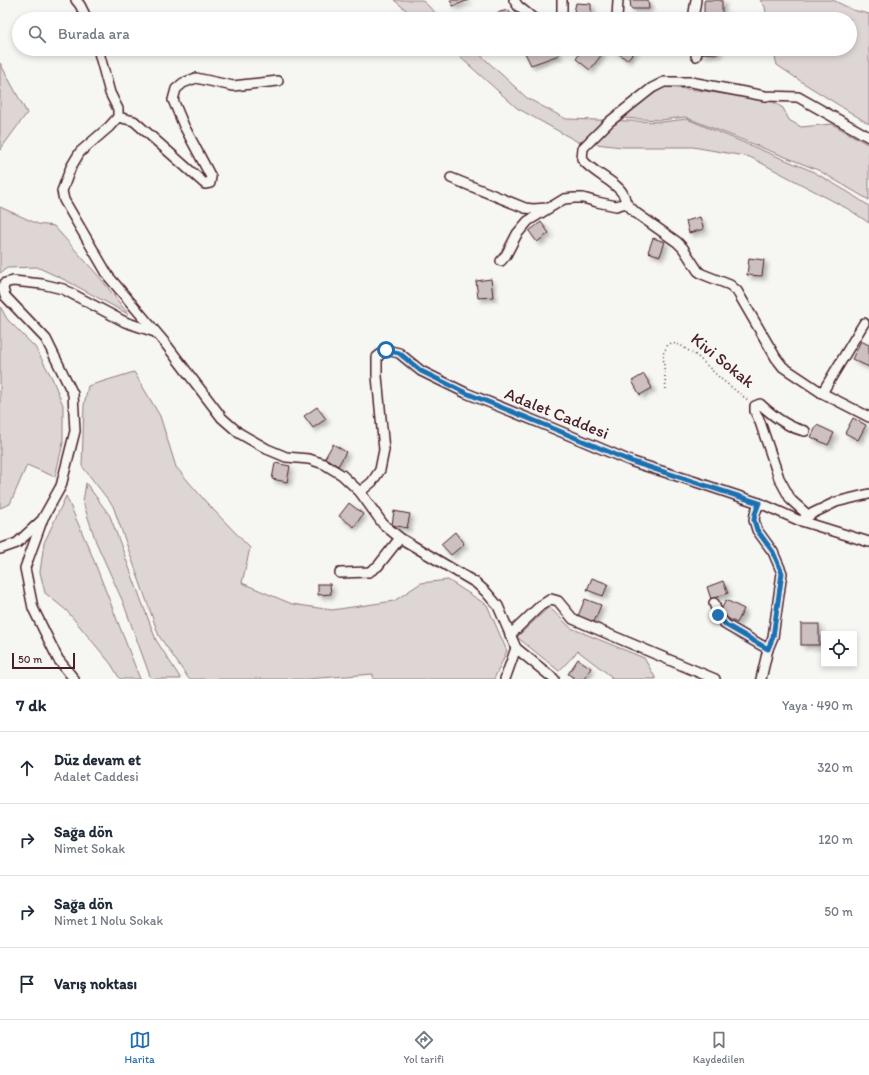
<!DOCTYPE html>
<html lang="tr">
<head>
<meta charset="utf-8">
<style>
	body { margin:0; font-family:Itim,sans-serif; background:#f2f2f3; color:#1f2937 }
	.controls { position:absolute; right:12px; bottom:12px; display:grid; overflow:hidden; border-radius:0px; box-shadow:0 2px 6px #0003 }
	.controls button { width:36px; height:36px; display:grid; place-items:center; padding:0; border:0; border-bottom:1px solid #e0e1e3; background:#fff; color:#1f2937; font:20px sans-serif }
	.scale { position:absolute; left:12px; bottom:10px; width:63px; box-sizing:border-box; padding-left:4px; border:2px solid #4a1f2b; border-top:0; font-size:11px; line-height:14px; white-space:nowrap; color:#4a1f2b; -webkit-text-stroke:3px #f6f6f2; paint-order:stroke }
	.stop { position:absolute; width:12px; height:12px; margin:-9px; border:3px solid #1f6fb2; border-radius:50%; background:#fff }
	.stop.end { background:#1f6fb2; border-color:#fff; box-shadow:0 1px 4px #0008 }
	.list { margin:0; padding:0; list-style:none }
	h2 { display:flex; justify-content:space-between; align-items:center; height:52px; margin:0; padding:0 16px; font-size:17px }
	h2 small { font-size:13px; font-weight:400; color:#747a83 }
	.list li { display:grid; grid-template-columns:26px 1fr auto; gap:12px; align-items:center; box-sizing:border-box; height:72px; padding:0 16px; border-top:1px solid #e0e1e3 }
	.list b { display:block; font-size:15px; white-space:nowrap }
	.list p { margin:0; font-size:13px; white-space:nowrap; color:#747a83 }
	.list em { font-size:13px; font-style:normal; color:#747a83 }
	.icon { flex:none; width:22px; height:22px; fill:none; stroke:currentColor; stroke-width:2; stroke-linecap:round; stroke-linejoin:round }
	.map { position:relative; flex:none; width:869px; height:679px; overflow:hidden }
	.search { position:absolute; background:#fff; box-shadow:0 2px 6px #0003; left:12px; right:12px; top:12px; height:44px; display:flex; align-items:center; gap:10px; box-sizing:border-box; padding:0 14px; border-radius:22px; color:#747a83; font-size:15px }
	.sheet { height:340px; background:#fff }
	nav { display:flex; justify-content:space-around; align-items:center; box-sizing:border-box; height:56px; border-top:1px solid #e0e1e3; background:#fff; font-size:11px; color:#747a83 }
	nav a { display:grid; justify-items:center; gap:2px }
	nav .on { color:#1f6fb2 }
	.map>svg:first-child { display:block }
</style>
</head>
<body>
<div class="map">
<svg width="869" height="679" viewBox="0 0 869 679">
	<defs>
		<filter id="shadow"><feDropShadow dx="3.5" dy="3.5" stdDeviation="2" flood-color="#0004"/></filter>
	</defs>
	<rect width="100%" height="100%" fill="#f6f6f2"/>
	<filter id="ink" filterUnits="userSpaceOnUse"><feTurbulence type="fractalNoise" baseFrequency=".025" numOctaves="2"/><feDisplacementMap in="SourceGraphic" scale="8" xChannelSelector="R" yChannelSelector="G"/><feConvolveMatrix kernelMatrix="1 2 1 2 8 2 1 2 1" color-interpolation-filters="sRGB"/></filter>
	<g filter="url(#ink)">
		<g fill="#ddd6d5" stroke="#947a80">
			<polygon points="394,0 422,0 442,19 417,19"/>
			<polygon points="760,0 833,0 853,10 869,14 869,124 805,84 777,65 773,49 850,49 850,19 767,19 765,7"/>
			<polygon points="451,49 474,49 527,98 566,119 662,122 687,119 812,171 848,192 869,206 869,223 850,210 750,157 693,147 622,147 578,142 517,108"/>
			<polygon points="0,63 27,113 0,150"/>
			<polygon points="665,87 697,90 724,94 757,98 772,101 783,108 789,120 801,127 832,124 869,145 869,200 818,170 685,117 661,120 621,118 648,97"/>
			<polygon points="0,207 38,224 54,226 102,280 128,314 67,281 37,267 7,268 0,273"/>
			<polygon points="0,306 7,319 35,347 52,378 63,405 63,443 55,477 27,465 10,504 0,508"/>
			<polygon points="134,372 160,416 176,467 206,502 250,548 242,583 292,604 332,610 394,601 421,583 448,580 487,605 507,651 494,679 373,679 373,674 307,679 189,679 159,636 113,506 82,466 84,405 88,386"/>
			<polygon points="86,483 110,516 156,640 181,679 151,679 123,602 96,542 83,502"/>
			<polygon points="66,496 91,553 140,679 120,679 111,664 67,611 45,593 40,572 44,543"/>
			<polygon points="549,607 571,628 644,658 656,679 610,679 612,677 578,651 559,671 517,637"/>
		</g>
		<g fill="#ccc1c0" stroke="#4a1f2b" filter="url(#shadow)">
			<polygon points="450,0 469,0 453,6"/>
			<polygon points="630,0 648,0 649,9 631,9"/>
			<polygon points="705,0 722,0 722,15 704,14 704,2"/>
			<polygon points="576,3 591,4 591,19 575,19 574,12"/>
			<polygon points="509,10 512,19 484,19 487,17 494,16 500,12"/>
			<polygon points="528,49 557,49 559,55 531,65 524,51"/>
			<polygon points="582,49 597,49 602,54 590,70 576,59"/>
			<polygon points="614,49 636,49 627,60 614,50"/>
			<polygon points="701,49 719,49 718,54 701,53"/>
			<polygon points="700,217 704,229 689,233 686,221"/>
			<polygon points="541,222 549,233 537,242 529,231"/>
			<polygon points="653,238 665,242 660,256 648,252"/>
			<polygon points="749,258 764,260 762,276 747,275"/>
			<polygon points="491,279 493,297 478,298 476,281"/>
			<polygon points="861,341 869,345 869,367 852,359"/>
			<polygon points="644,374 652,388 640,395 632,381"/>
			<polygon points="317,407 326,419 313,428 304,416"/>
			<polygon points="853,418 866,425 858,440 845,433"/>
			<polygon points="817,425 834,433 828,445 811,437"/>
			<polygon points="333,444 346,452 338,466 325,458"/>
			<polygon points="275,463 290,466 287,482 272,479"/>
			<polygon points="349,503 363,514 354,527 339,516"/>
			<polygon points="394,511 410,514 407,528 392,525"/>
			<polygon points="455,532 464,544 451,555 441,544"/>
			<polygon points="592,578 608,584 603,596 587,590"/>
			<polygon points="723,581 728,593 711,599 707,587"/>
			<polygon points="318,584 330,584 331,594 318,595"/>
			<polygon points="585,599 601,605 594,622 578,616"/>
			<polygon points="726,600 744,609 737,623 719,614"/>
			<rect x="801" y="624" width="18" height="21"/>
			<polygon points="578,659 591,668 584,679 576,679 568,674"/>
		</g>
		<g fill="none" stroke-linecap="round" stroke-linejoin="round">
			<defs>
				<g id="minor">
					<polyline points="76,0 80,5 87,19"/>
					<polyline points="514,0 518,6 534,19"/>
					<polyline points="562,19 562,0"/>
					<polyline points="617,19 618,0"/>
					<polyline points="693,19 696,0"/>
					<polyline points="98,49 110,93 118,109 118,117 109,127 80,152 71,167 62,191 64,200 109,277 165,343 222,418 239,433 267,449 286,457 309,459 324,464 342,475 360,492 383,524 400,538 476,583 486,592 498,606 516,648 554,679"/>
					<polyline points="696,56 698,49"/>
					<polyline points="118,117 134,121 205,184 210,183 211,177 184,126 173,100 176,89 183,83 196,78 233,86 278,81"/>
					<polyline points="451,178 525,208 533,209 547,208"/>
					<path d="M626 203C625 200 625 197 623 194 616 181 592 173 582 159L583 148 609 122 652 88 664 82H691L765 96 798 97 869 137"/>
					<polyline points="626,203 636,213 677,242 683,248 698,271 702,274 730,285 737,291 776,358 783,367 822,393 869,417"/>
					<polyline points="501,261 506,255 517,234 528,221 564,199 574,198 583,198 597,202 616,206 626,203"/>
					<polyline points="822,393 864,323"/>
					<path d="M805 431C788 428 773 416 760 404L755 406V411L760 422 779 478 791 500 809 516"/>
					<polyline points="360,492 372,482 380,470 384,450 377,376 377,357 386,350 399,353 421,371 466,393 545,425 633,462 699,483 762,504 798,520 869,542"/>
					<polyline points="759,503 755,514 754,520 757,530 773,552 782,573 773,637 768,649 761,679"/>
					<polyline points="805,517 836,502 869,494"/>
					<polyline points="42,521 25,568 33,608 58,659 74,679"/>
					<polyline points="0,549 17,543 42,520 61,486 75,431 73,394 46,339 5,296 3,288 5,283 13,281 42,284 63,289 125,322 155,332"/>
					<polyline points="340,573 369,572 378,566 400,538"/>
					<polyline points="714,603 718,615 726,625 768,649"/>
					<polyline points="510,635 540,606 551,599 558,601 573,619 679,664 715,679"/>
					<polyline points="505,679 516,648"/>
				</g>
			</defs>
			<use href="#minor" stroke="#4a1f2b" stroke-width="12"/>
			<polyline stroke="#4a1f2b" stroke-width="1.5" stroke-dasharray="1 3" stroke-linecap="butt" points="666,389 663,354 667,346 671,343 680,345 697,356 721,379 749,401"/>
			<use href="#minor" stroke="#f6f6f2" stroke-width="9"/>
		</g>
	</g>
	<g fill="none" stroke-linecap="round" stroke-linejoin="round" filter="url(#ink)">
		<polyline stroke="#1f6fb2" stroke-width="5" points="386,350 399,353 421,371 466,393 545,425 633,462 759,503 755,514 754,520 757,530 773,552 782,573 773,637 768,649 726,625 718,615"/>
	</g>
	<g text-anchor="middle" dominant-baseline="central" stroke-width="3" stroke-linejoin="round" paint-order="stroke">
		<g font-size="17" fill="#4a1f2b" stroke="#f6f6f2">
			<text transform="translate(723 360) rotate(39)">Kivi Sokak</text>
			<text transform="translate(557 413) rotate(22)">Adalet Caddesi</text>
		</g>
	</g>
</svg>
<div class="controls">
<button><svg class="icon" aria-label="locate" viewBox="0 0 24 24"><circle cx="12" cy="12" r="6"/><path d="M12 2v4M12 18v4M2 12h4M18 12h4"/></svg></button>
</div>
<div class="scale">50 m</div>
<div class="stop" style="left:386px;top:350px"></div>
<div class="stop end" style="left:718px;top:615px"></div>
<div class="search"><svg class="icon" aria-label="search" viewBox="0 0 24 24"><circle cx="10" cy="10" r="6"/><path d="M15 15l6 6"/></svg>Burada ara</div>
</div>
<section class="sheet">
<h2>7 dk<small>Yaya · 490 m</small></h2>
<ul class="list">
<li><svg class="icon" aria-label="ahead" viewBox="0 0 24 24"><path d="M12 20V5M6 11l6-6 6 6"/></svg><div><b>Düz devam et</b><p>Adalet Caddesi</p></div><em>320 m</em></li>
<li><svg class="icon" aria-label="right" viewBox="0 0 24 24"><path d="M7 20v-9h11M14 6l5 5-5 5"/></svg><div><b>Sağa dön</b><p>Nimet Sokak</p></div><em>120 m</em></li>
<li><svg class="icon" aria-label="right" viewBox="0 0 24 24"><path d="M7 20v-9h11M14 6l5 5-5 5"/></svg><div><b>Sağa dön</b><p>Nimet 1 Nolu Sokak</p></div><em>50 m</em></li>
<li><svg class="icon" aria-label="arrive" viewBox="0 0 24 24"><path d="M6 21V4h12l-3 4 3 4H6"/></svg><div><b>Varış noktası</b></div></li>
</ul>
</section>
<nav>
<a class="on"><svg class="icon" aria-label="map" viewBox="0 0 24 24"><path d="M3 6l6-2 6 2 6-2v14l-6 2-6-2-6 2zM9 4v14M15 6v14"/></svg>Harita</a>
<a><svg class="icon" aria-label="directions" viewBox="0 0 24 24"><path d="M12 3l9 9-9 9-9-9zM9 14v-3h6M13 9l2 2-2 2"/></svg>Yol tarifi</a>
<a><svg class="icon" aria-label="saved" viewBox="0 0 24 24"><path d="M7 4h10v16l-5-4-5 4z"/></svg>Kaydedilen</a>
</nav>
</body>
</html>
